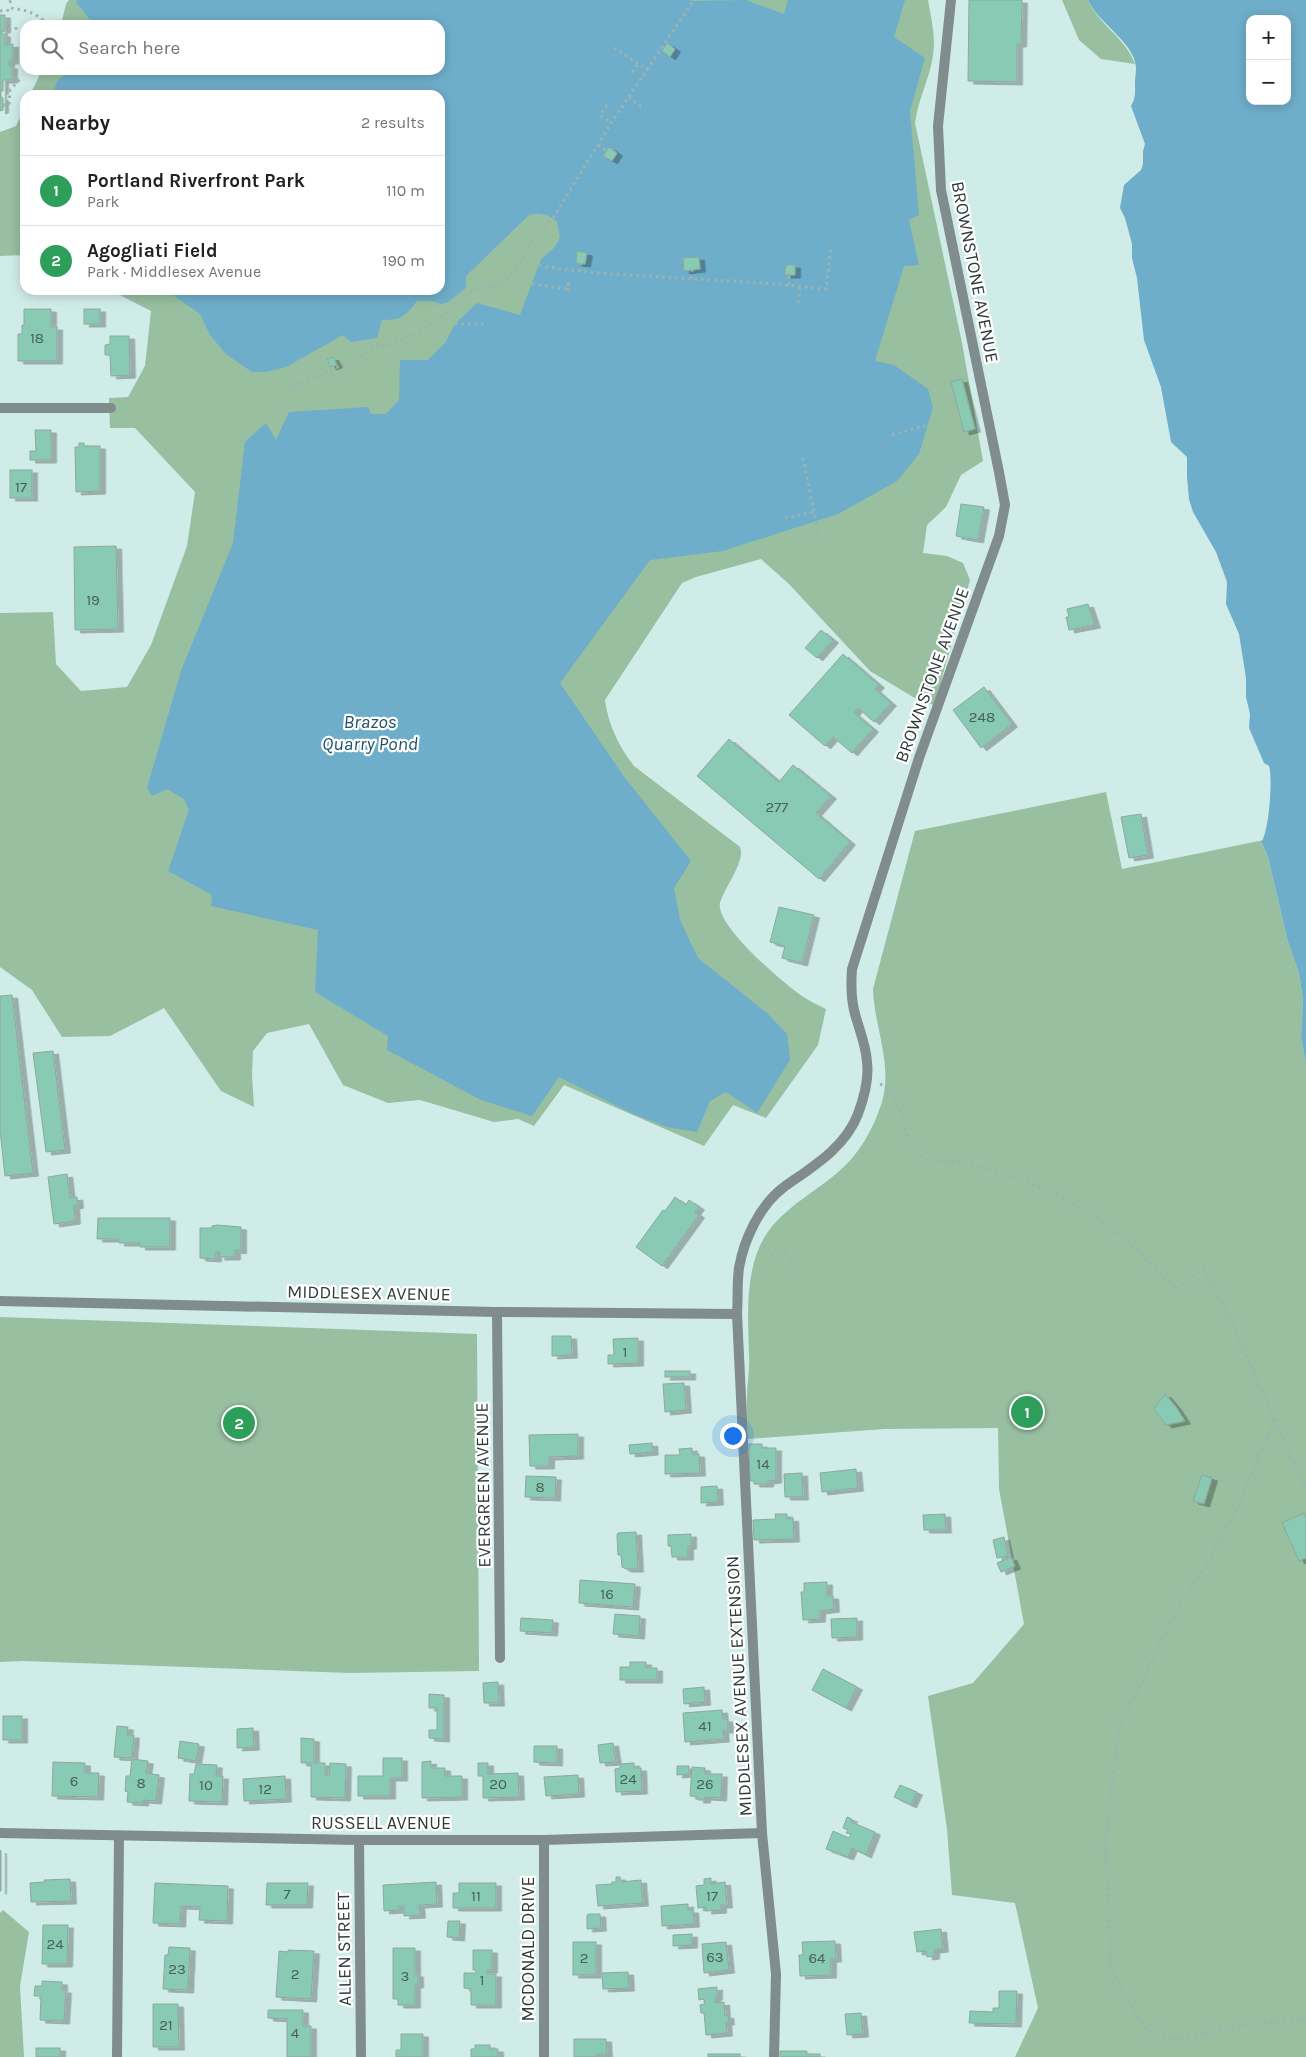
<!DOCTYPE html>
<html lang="en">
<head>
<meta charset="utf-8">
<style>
	body { margin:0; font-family:Karla,sans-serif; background:#f6f6f6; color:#202124 }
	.controls { position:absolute; right:15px; top:15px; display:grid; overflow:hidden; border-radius:10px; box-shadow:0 2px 12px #0003 }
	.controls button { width:45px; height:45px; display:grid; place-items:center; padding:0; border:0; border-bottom:1px solid #e0e0e0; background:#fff; color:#202124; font:25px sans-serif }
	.you { position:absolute; left:732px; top:1435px; width:18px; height:18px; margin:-12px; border:4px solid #fff; border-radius:50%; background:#1a73e8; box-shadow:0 0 0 8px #1a73e833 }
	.badge { display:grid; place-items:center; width:32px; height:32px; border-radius:50%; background:#6b5d2a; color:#fff; font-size:16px; font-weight:700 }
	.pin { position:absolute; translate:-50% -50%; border:2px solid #fff; box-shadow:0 1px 5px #0006 }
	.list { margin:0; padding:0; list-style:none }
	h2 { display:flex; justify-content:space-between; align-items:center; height:65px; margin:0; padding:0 20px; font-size:21px }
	h2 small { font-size:16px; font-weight:400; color:#757577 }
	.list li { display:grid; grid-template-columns:32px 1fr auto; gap:15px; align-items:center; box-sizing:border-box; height:70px; padding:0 20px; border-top:1px solid #e0e0e0 }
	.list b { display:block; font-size:19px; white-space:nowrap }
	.list p { margin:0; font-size:16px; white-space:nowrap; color:#757577 }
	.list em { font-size:16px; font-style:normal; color:#757577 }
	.icon { flex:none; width:28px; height:28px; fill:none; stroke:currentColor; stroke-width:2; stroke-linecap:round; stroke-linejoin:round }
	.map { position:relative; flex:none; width:1306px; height:2057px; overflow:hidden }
	.search { position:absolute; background:#fff; box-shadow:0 2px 12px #0003; left:20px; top:20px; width:425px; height:55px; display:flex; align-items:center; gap:12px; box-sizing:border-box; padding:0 18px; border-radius:15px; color:#757577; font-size:19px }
	.panel { position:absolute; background:#fff; box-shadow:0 2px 12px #0003; left:20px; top:90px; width:425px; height:205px; border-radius:15px }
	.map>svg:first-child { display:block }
</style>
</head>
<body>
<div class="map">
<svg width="1306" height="2057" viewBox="0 0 1306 2057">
	<defs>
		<filter id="shadow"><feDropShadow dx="5.5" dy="3" stdDeviation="0" flood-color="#0004"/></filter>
	</defs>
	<rect width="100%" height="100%" fill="#d0ece9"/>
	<g fill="#97bfa0">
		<path d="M69 0H928C931 18 936 36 933 55 930 78 918 99 915 123L962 343 983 461 961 475 946 507 927 525 923 553 947 556 963 563 970 580 934 705 918 700 870 671 789 584 761 559 696 577 682 583 605 700C608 724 619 747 634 766L740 847C746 861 724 888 720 903 715 925 784 984 802 996 809 1001 818 1005 826 1009L818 1045 766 1118 733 1105 704 1146 564 1085 534 1126 518 1119 494 1122 420 1100 388 1103 343 1085 309 1024 267 1033 253 1051 252 1075 254 1107 221 1091 164 1008 110 1036 62 1037 32 990 0 967V613L53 612 56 664 81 691 127 687 151 645 187 546 195 492 135 428H110L109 398 128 397 145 366 151 311 110 290H440V95H30L42 70H440V25H61L66 4Z"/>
		<path d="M1062 0H1088C1097 23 1126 38 1135 64L1101 59 1079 40Z"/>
		<polygon points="25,107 25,255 0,256 0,132 16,126"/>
		<path d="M1106 792 1122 869 1264 840 1261 843 1268 857 1288 942 1299 973 1303 1001 1301 1037 1306 1064V2057H1015L1038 2008 1015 1903 952 1895 947 1829 928 1696 973 1683 1024 1624 999 1489 998 1428 884 1429 748 1439C748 1425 746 1411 747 1397 747 1383 750 1369 749 1355 748 1312 743 1259 774 1224 792 1204 815 1191 836 1174 859 1155 873 1130 882 1102 893 1063 874 1027 873 989L915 831Z"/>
		<polygon points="0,1317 477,1334 479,1671 350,1673 23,1661 0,1662"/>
		<polygon points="3,1910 29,1932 20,1986 24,2057 0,2057 0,1913"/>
	</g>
	<g fill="#6faeca" fill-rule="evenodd">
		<path d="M78 0H689L692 1 746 0 784 14 788 0H905L894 37 925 58 910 111 919 215 909 220 919 265 904 266 875 361 894 365 928 389 933 407 919 454 897 481 838 514 723 551 650 560 560 683 625 778 691 861 674 888 680 920 698 958 768 1014 787 1034 790 1060 757 1113 726 1092 710 1101 697 1132 667 1127 633 1114 559 1077 532 1116 481 1100 387 1050 388 1036 315 992 318 930 211 906 212 895 168 871 189 810 184 799 167 789 152 796 147 788 181 671 233 543 245 442 266 423 276 440 289 412 368 407 371 414H386L399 400 400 360H428L445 343 455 324 477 303 520 315 541 259 554 248 560 238 557 221C547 214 540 212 529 215L466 276V288L447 303 441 304 432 301H417C405 317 401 320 382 320L377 338 351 342 343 335 286 367 266 372H252L226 354 210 335 200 314 166 290H440V95H53L57 81 71 70H440V25H94L76 2Z"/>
		<path d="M1088 0H1306V1064L1301 1037 1303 1001 1299 973 1288 942 1268 857 1261 842C1269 834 1273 777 1269 766L1264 763 1249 728 1250 714 1246 697V678L1239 634 1226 604 1227 582 1216 552 1193 512 1189 499 1187 477V457L1171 442 1161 387 1144 340 1137 278 1132 258V244L1125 218 1120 208 1124 185 1141 170 1143 164V151L1145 144 1131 106C1136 97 1135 93 1135 83 1135 78 1136 73 1136 67 1134 42 1097 22 1088 0ZM1250 19H1287V101H1250Z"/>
	</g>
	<g fill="#88cab3" stroke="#8fa79e" filter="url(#shadow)">
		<polygon points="969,0 1022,0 1021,44 1017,44 1017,82 968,81"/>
		<polygon points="0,15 5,15 5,30 2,30 2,34 5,34 5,45 13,44 13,61 9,61 9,66 12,66 12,80 3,80 3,91 1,91 1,97 3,98 3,110 0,111"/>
		<polygon points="667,43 675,49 670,57 662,51"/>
		<polygon points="609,147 617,153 612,161 603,156"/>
		<polygon points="577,251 587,253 585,264 576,263"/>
		<polygon points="699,257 700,269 684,271 683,258"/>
		<polygon points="786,265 795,265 795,275 785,275"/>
		<polygon points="24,309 51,309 51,327 57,327 57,361 18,361 18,334 22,334 22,325 24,325"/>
		<rect x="84" y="309" width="16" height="15"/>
		<polygon points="110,336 129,336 130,375 111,376 110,355 105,355 105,345 110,344"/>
		<polygon points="333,357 337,365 331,367 327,359"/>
		<polygon points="962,379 975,429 964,432 951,382"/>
		<polygon points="35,430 51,430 51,460 30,460 30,451 36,451"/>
		<polygon points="79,443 84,443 84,446 100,446 100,491 76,492 75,447 79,447"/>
		<rect x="10" y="470" width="22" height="28"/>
		<polygon points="961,504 984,507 978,540 956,536"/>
		<polygon points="116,546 118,629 75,630 74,547"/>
		<polygon points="1088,604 1095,625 1069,630 1066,617 1069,617 1067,609"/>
		<polygon points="821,630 833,640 817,658 805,648"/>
		<polygon points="843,654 879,685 875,689 891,703 874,722 858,708 854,713 873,729 852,753 833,737 825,746 789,715"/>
		<polygon points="984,687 1012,724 981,748 953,710"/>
		<polygon points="729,739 779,782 793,765 831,796 816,813 850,842 819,879 697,776"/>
		<polygon points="1141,814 1148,855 1129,858 1121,817"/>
		<polygon points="779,907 814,915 802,963 782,958 785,946 770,942"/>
		<polygon points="12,995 33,1173 5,1176 0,1130 0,996"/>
		<polygon points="53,1051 65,1150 46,1152 33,1053"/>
		<polygon points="67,1174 70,1198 77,1197 78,1205 74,1206 75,1221 54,1224 48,1177"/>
		<polygon points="675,1197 686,1205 689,1200 699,1207 695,1212 699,1215 662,1266 636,1247 663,1210 665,1211"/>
		<polygon points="98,1218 170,1218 170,1247 140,1247 140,1243 119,1243 119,1239 97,1239"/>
		<polygon points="217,1225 241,1227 241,1251 235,1250 235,1257 219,1257 220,1252 216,1252 216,1259 200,1258 200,1228 212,1228 212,1226"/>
		<polygon points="552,1336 571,1336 572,1355 552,1356"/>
		<polygon points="638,1338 638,1363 608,1364 608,1355 614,1355 613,1339"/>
		<rect x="665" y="1371" width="25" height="6"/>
		<polygon points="684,1383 686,1410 665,1412 663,1384"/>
		<polygon points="1165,1394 1176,1407 1185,1421 1166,1425 1154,1409"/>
		<polygon points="578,1434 578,1456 549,1457 549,1466 530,1466 529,1435"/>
		<polygon points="652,1443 653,1452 630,1454 629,1445"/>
		<polygon points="749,1444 762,1444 762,1448 776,1448 776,1480 768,1481 768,1484 754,1484 754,1481 750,1481"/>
		<polygon points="692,1448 692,1454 699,1454 700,1473 665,1474 665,1455 680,1455 679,1449"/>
		<polygon points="856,1469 858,1488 822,1492 820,1473"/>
		<polygon points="802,1473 803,1497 785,1497 784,1474"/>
		<polygon points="1202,1475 1212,1478 1204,1504 1193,1501"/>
		<polygon points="526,1476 556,1477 555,1498 525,1497"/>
		<polygon points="717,1486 718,1502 701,1503 701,1487"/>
		<polygon points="1304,1513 1306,1517 1306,1558 1299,1561 1282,1523"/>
		<polygon points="775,1514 787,1514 787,1519 793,1518 794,1539 754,1540 753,1520 776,1519"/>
		<polygon points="945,1514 946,1530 924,1530 923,1515"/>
		<polygon points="636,1532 638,1569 626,1569 622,1567 621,1555 618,1555 617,1535 618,1533"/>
		<polygon points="691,1534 691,1546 688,1546 688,1557 672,1557 671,1546 668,1546 668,1535"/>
		<polygon points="1004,1537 1008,1556 997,1558 993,1540"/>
		<polygon points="1011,1557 1015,1566 1001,1572 997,1563"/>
		<polygon points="580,1580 635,1584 633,1607 579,1603"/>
		<polygon points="827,1582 827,1596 833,1596 834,1609 820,1611 820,1619 803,1620 801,1592 804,1592 804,1583"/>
		<polygon points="615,1614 640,1616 639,1636 613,1634"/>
		<polygon points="521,1618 553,1620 552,1633 520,1631"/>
		<polygon points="857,1618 857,1637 832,1638 831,1619"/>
		<polygon points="630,1662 646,1662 646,1668 657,1668 657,1680 620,1680 620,1667 630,1667"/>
		<polygon points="823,1669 857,1687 846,1708 812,1690"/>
		<polygon points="498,1682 499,1703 484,1703 483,1683"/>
		<polygon points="704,1687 705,1702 684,1704 683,1689"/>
		<polygon points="429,1694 444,1695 444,1739 429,1738 429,1730 437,1730 437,1708 429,1708"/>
		<polygon points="722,1710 723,1719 728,1719 728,1730 723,1730 724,1739 685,1742 683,1713"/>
		<rect x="3" y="1716" width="19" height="24"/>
		<polygon points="117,1726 128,1727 127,1735 134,1735 132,1758 114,1757"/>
		<polygon points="253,1728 254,1747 237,1748 237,1729"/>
		<polygon points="301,1738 314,1739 314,1763 325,1763 325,1775 329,1775 330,1763 346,1764 345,1798 311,1797 311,1763 301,1763"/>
		<polygon points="180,1741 199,1744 196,1761 178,1758"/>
		<polygon points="613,1743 616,1762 600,1763 598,1745"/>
		<polygon points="534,1746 557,1746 557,1763 534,1762"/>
		<polygon points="383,1758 402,1758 402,1778 390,1778 390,1796 358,1796 358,1776 383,1776"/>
		<polygon points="132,1759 148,1761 146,1773 159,1775 156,1801 143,1800 143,1803 127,1802 128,1792 125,1791 126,1776 130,1776"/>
		<polygon points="431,1761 431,1768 445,1768 445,1776 462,1776 462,1797 422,1798 422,1762"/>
		<polygon points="53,1762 85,1763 85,1773 99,1773 98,1797 52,1796"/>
		<polygon points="478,1763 488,1763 488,1774 518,1773 519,1797 483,1798 483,1776 478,1776"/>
		<polygon points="634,1763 634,1768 641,1768 642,1791 616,1792 615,1769 620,1768 620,1764"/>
		<polygon points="196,1764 217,1765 216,1776 223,1776 222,1802 189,1801 190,1774 194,1774"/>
		<polygon points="677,1766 689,1766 689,1774 677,1775"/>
		<polygon points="692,1767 705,1768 705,1774 722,1774 721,1798 705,1797 705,1800 698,1800 698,1797 690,1796"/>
		<polygon points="578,1775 579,1794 546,1796 544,1777"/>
		<polygon points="285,1776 286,1799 244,1801 243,1779"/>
		<polygon points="900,1785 917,1792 911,1805 894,1797"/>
		<polygon points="847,1817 852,1819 851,1822 875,1832 866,1855 852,1848 848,1857 826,1849 833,1831 849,1838 851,1834 846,1833 848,1830 843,1828"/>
		<polygon points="0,1850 1,1851 1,1891 0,1891"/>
		<polygon points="616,1877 620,1877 621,1882 641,1880 643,1903 598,1906 596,1885 612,1884 612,1882 616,1882"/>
		<polygon points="711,1878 711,1884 725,1882 727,1905 721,1905 721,1910 706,1911 706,1907 698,1908 696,1886 704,1885 704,1879"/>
		<polygon points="70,1879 71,1901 31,1902 30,1883 45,1882 44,1880"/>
		<polygon points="436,1882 437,1904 419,1905 420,1915 404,1916 404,1906 399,1906 399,1910 384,1911 383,1885"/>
		<polygon points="155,1883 228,1886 227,1921 199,1920 200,1907 181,1906 180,1924 153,1923"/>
		<polygon points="267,1883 308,1883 307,1905 266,1905"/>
		<polygon points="459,1883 496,1883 496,1908 453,1908 453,1893 459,1893"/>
		<polygon points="688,1904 688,1910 693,1910 694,1924 662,1926 661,1906"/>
		<polygon points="588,1914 600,1914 601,1928 587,1929 587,1916"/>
		<polygon points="448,1921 460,1921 459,1938 447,1937"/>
		<polygon points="43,1925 68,1925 67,1964 42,1964"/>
		<polygon points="941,1929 943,1949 934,1950 934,1956 927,1957 926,1951 917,1952 914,1932"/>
		<polygon points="692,1934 692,1945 673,1946 673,1935"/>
		<polygon points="835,1941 836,1959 831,1959 831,1975 800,1976 799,1955 803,1955 802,1942"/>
		<rect x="573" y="1942" width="23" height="33"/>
		<polygon points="726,1942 729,1970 704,1973 702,1944"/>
		<polygon points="169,1947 190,1948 188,1990 163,1989 165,1955 168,1955"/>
		<polygon points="393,1948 415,1948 415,1974 418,1974 418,1985 415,1985 415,2005 398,2005 398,1999 393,1999"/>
		<polygon points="288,1950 314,1951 311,1999 276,1997 279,1951 288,1952"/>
		<polygon points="473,1950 492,1950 492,1970 487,1970 487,1974 496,1974 496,2005 471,2005 471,1989 464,1988 464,1973 476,1973 476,1970 473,1970"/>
		<polygon points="628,1972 629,1988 603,1989 602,1973"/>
		<polygon points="42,1981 62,1982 62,1990 66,1990 64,2021 40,2020 41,1996 34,1996 35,1986 42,1986"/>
		<polygon points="717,1987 717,1996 715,1999 715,2003 724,2002 725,2016 728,2015 729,2022 726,2022 727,2033 706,2035 704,2013 701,2013 700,2005 705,2004 704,1999 699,2000 698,1989"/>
		<polygon points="999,1991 1017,1991 1016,2024 969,2023 970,2011 993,2012 993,2008 999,2008"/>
		<polygon points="153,2004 178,2004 179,2047 153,2047"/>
		<polygon points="268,2010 303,2010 303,2026 311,2026 311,2057 287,2057 287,2019 268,2018"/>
		<polygon points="861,2013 863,2034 847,2035 845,2014"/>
		<polygon points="401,2034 423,2034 423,2057 396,2057 396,2050 401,2050"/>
		<polygon points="574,2039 606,2039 607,2054 597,2054 597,2057 574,2057"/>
		<polygon points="475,2045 490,2045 490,2049 498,2049 498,2057 471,2057 471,2049 475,2049"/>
		<rect x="36" y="2048" width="24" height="9"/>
		<polygon points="780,2051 807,2051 807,2054 820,2054 820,2057 780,2057"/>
		<rect x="708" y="2054" width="32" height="3"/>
	</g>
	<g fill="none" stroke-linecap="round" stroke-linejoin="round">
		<g stroke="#9db3b1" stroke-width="3" stroke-dasharray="2.5 4" stroke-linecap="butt">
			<polyline points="9,2 15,0"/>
			<path d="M11 8C25 10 39 13 47 25"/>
			<polyline points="0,11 12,10"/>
			<polyline points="2,31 18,28"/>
			<polyline points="614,48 648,70"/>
			<polyline points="9,63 25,59"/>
			<polyline points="632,72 638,64"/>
			<polyline points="629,97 643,108"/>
			<polyline points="3,105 9,105 10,90 21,78"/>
			<polyline points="607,105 600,115 612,123"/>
			<polyline points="598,145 607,151"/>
			<path d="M520 262C577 274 636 275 693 279 738 281 782 284 826 289L831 246"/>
			<polyline points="580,271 581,263"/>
			<polyline points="691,278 692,270"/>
			<polyline points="532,284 568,289 569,281 568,294"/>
			<polyline points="789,285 789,275"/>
			<polyline points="798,303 800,286"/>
			<polyline points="455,324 484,324"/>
			<polyline points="289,389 358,358 375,346 385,346 407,338 439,319 471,291 495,285 507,279 519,265 531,241 553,218 613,120 694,0"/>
			<polyline points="892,435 927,425"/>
			<polyline points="803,458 816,521 817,539"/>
			<polyline points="785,518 814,512"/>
			<path d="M880 1084C909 1097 899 1149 926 1160 934 1162 945 1161 953 1162 964 1163 976 1166 986 1168 1038 1182 1098 1212 1136 1249 1150 1262 1163 1276 1176 1290L1203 1268 1210 1279 1230 1319 1306 1490"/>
			<polyline points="763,1245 771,1255 786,1253 792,1259 795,1271"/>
			<polyline points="1275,1419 1234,1515 1204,1569 1176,1611 1119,1729 1105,1843 1109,1901 1110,1965 1127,2000 1145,2027 1160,2037 1181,2039 1249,2024 1306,2019"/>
		</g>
		<g stroke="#808c8d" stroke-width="10">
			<polyline points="0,408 111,408"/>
			<polyline points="0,1301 497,1312 737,1314"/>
			<polyline points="497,1312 500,1658"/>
			<polyline points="0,1833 359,1840 544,1840 762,1833"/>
			<polyline points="359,1840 361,2057"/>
			<polyline points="544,1840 544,2057"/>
			<polyline points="117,2057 119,1836"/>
			<path d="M774 2057 776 1974 762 1833 737 1314C738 1299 737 1283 739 1268 744 1239 760 1205 784 1187 812 1167 845 1148 858 1114 864 1098 869 1078 867 1062 866 1044 858 1027 854 1010 851 997 851 983 852 969L919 758 999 536 1005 505 999 472 941 190 938 126 951 0"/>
		</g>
	</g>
	<g text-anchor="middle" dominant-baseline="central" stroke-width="4.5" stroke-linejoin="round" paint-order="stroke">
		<g font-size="15" fill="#476059">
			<text x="37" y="338">18</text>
			<text x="21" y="487">17</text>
			<text x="93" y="600">19</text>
			<text x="982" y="717">248</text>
			<text x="777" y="807">277</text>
			<text x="625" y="1352">1</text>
			<text x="763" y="1464">14</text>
			<text x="540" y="1487">8</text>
			<text x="607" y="1594">16</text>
			<text x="705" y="1726">41</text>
			<text x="628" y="1779">24</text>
			<text x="74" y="1781">6</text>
			<text x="141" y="1783">8</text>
			<text x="498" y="1784">20</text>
			<text x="705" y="1784">26</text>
			<text x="206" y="1785">10</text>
			<text x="265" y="1789">12</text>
			<text x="287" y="1894">7</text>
			<text x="476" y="1896">11</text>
			<text x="712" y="1896">17</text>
			<text x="55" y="1944">24</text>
			<text x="715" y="1957">63</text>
			<text x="584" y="1958">2</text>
			<text x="817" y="1958">64</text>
			<text x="177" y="1969">23</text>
			<text x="295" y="1974">2</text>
			<text x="405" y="1976">3</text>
			<text x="482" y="1980">1</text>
			<text x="166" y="2025">21</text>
			<text x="295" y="2033">4</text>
		</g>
		<g font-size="18" fill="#313c3b" stroke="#fff">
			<text transform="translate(975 272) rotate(79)">BROWNSTONE AVENUE</text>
			<text transform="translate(932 675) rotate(-70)">BROWNSTONE AVENUE</text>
			<text transform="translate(369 1293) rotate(1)">MIDDLESEX AVENUE</text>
			<text transform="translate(483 1485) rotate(-91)">EVERGREEN AVENUE</text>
			<text transform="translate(739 1686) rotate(-93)">MIDDLESEX AVENUE EXTENSION</text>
			<text x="381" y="1823">RUSSELL AVENUE</text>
			<text transform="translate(344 1949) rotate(-91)">ALLEN STREET</text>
			<text transform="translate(528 1949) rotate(-90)">MCDONALD DRIVE</text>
		</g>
		<g font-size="19" font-style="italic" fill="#1f5266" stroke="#fff">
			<text x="370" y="722">Brazos<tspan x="370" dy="22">Quarry Pond</tspan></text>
		</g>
	</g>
</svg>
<div class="controls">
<button>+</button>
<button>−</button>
</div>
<div class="you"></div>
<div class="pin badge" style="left:1027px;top:1412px;background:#2e9e5b">1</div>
<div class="pin badge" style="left:239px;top:1423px;background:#2e9e5b">2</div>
<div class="search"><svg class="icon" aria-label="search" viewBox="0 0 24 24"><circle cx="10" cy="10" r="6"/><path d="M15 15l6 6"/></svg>Search here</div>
<section class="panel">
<h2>Nearby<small>2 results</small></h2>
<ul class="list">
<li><span class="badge" style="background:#2e9e5b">1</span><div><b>Portland Riverfront Park</b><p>Park</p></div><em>110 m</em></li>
<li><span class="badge" style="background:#2e9e5b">2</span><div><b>Agogliati Field</b><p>Park · Middlesex Avenue</p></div><em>190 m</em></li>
</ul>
</section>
</div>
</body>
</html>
